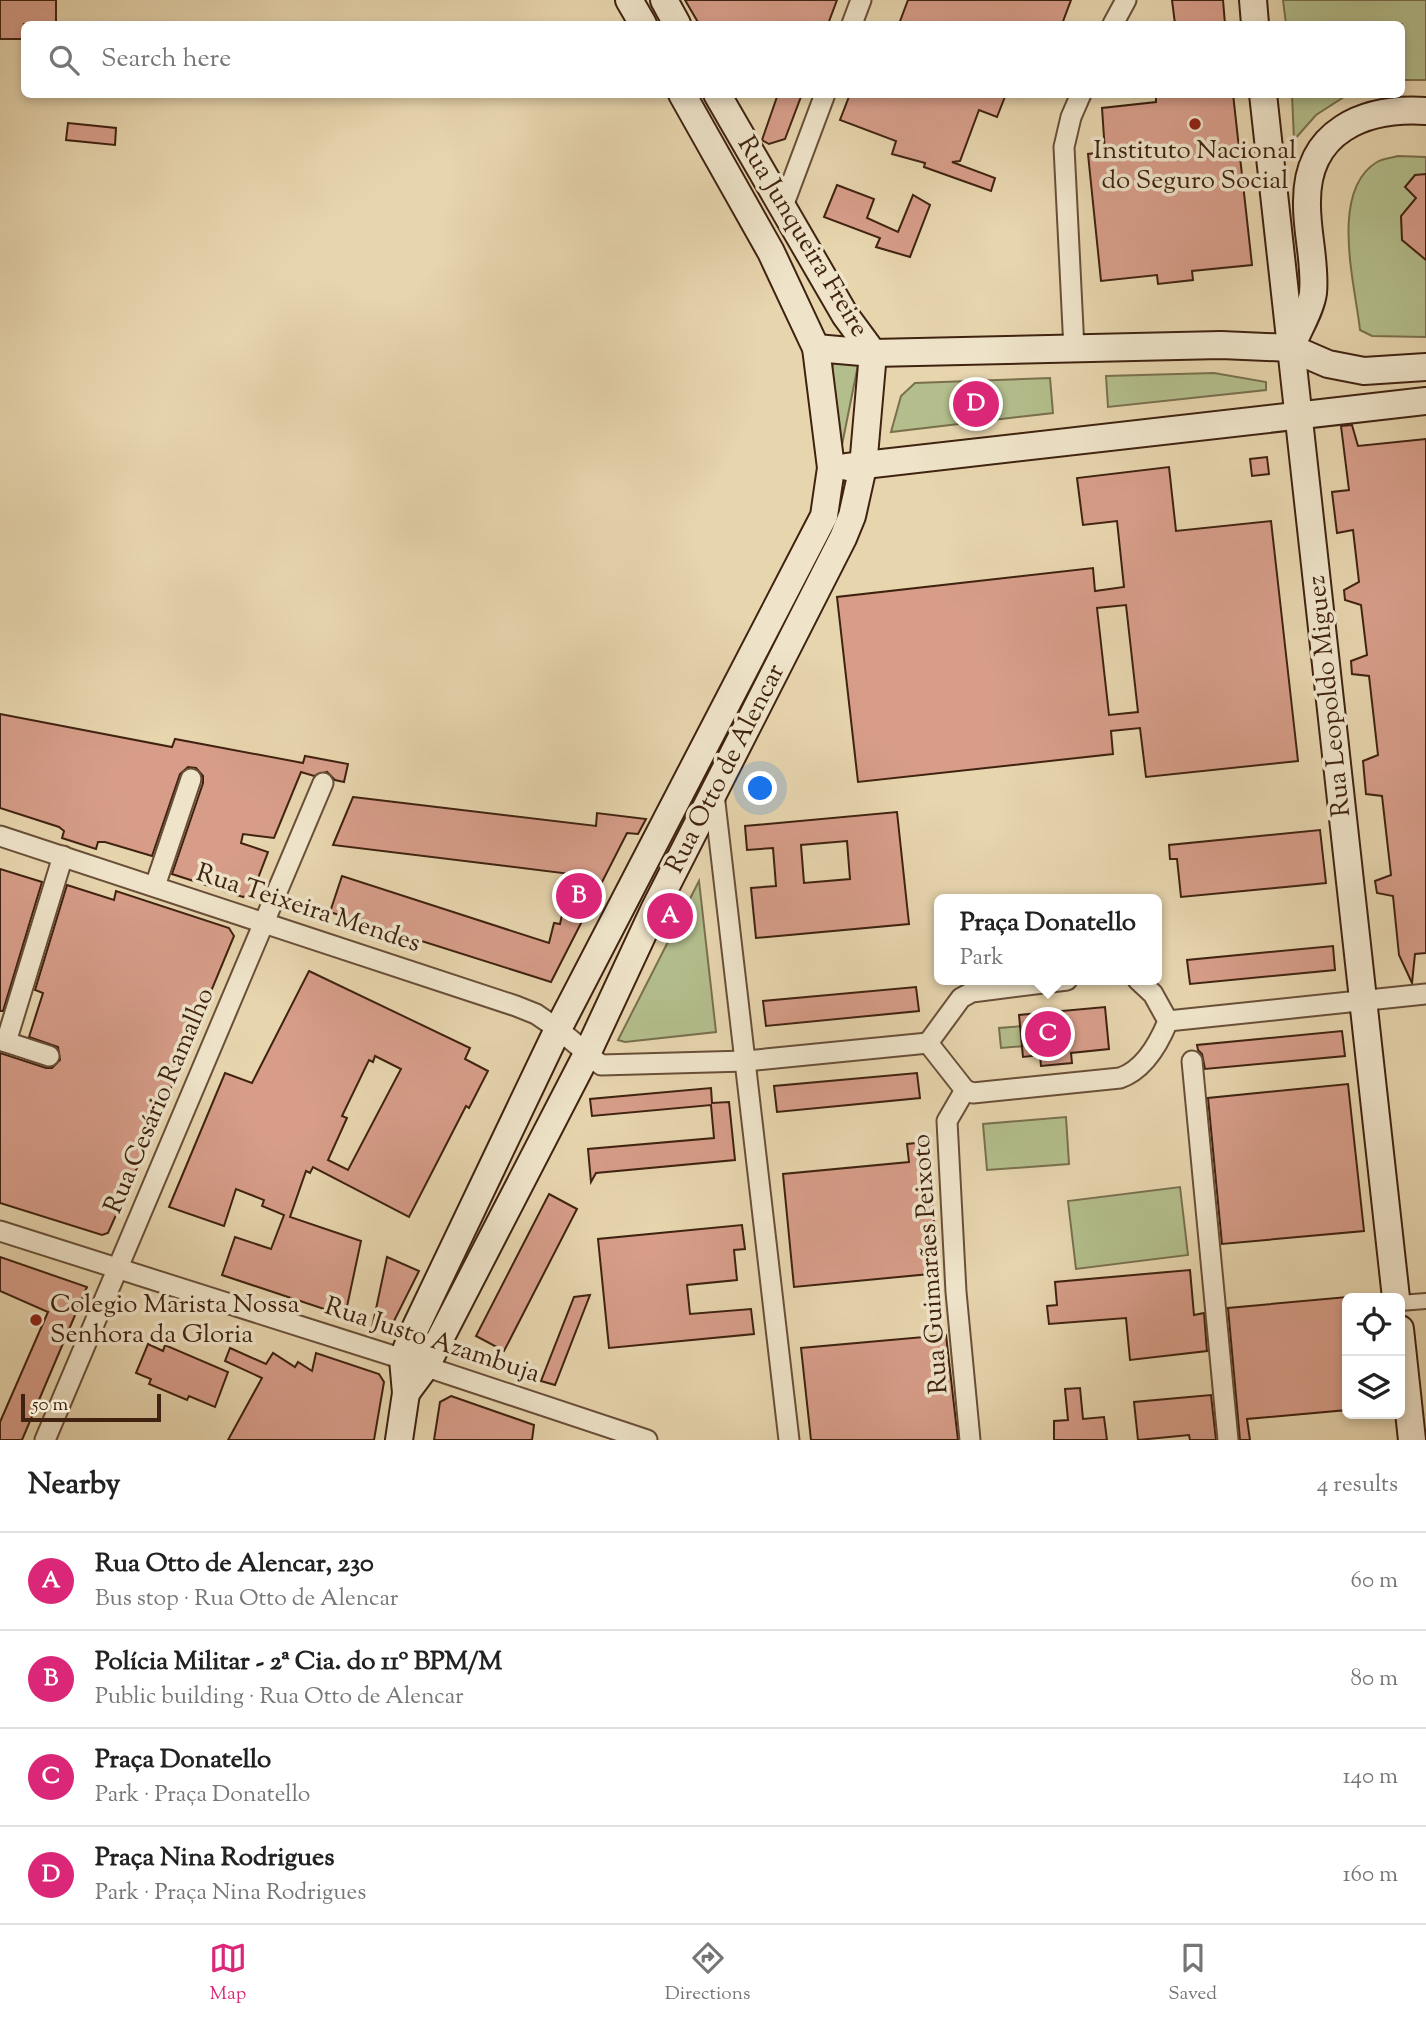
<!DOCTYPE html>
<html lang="en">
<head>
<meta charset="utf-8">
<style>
	body { margin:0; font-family:"Sorts Mill Goudy",serif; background:#f2f2f2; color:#222 }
	.controls { position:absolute; right:21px; bottom:21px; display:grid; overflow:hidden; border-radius:10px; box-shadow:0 4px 10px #0003 }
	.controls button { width:63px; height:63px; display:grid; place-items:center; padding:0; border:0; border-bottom:2px solid #e0e0e0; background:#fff; color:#222; font:35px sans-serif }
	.scale { position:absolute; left:21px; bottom:18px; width:140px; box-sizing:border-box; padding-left:7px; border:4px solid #3f2210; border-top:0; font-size:19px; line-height:24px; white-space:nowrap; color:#3f2210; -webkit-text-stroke:5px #efe4ca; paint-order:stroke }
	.you { position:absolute; left:761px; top:789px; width:24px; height:24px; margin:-18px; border:5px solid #fff; border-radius:50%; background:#1a73e8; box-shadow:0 0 0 10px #1a73e833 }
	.badge { display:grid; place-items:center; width:46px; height:46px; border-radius:50%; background:#db2777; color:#fff; font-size:23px; font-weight:700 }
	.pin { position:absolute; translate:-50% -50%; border:4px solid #fff; box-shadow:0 2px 7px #0006 }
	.popup { position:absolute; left:934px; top:894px; width:228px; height:91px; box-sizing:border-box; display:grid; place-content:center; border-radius:10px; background:#fff; filter:drop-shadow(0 2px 5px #0005); font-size:23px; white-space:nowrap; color:#767676 }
	.popup b { font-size:26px; color:#222 }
	.popup::after { content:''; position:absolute; left:50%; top:100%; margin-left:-14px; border:14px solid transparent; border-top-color:#fff }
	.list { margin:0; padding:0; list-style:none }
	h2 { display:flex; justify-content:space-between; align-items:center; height:91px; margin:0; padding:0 28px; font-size:30px }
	h2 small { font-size:23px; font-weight:400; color:#767676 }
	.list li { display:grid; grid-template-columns:46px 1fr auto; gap:21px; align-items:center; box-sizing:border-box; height:98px; padding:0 28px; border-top:2px solid #e0e0e0 }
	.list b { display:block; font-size:26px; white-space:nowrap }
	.list p { margin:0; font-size:23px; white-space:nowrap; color:#767676 }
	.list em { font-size:23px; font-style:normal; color:#767676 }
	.icon { flex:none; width:38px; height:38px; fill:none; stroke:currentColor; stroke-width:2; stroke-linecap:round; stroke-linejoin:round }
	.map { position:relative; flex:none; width:1426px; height:1440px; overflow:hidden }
	.search { position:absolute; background:#fff; box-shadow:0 4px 10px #0003; left:21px; right:21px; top:21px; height:77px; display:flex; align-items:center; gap:18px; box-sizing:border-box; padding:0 24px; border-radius:10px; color:#767676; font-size:26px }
	.sheet { height:483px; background:#fff }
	nav { display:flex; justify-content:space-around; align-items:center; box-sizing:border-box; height:98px; border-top:2px solid #e0e0e0; background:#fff; font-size:19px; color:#767676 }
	nav a { display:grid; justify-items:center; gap:4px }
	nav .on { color:#db2777 }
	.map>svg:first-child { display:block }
</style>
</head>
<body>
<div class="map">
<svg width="1426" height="1440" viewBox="0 0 1426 1440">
	<rect width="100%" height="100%" fill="#e7d5ae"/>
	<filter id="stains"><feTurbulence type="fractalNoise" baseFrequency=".00286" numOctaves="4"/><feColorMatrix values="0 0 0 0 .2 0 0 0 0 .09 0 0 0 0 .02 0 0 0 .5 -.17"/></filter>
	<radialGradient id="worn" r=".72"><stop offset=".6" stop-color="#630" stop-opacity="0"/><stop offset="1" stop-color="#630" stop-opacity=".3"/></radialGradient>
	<g fill="#b3be8c" stroke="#79704e" stroke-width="2">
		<polygon points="1283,0 1426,0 1426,80 1402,80 1402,24 1286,24"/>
		<polygon points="1292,95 1292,94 1347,95 1316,115 1294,140"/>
		<path d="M1398 156 1426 157V337L1372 336 1360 330C1355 284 1329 191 1377 162 1383 158 1392 158 1398 156Z"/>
		<polygon points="840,358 858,365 840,455 832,370 833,363"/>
		<polygon points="1214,373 1266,382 1266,390 1108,407 1106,376"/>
		<polygon points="1050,378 1053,413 891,432 901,396 915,383"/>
		<polygon points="699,881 716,1032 625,1042 618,1040"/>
		<polygon points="1095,1020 1097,1040 1001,1048 999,1028"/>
		<polygon points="1066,1117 1069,1164 987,1170 983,1124"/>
		<polygon points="1180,1187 1188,1255 1076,1269 1068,1201"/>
	</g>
	<g fill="#d79d89" stroke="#3f2210" stroke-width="2" fill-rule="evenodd">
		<polygon points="0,0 56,0 56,24 24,24 24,39 0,39"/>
		<polygon points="685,0 837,0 828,24 699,24"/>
		<polygon points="908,0 1071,0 1062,24 899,24"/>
		<polygon points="1172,0 1223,0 1225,24 1175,24"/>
		<polygon points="778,94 802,94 785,139 769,144 762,140"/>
		<polygon points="850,94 1006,94 997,117 979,110 960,161 952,162 995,178 991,191 924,167 925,163 892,154 896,141 840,120"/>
		<polygon points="1156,94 1233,94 1252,265 1192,271 1193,280 1158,284 1157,275 1101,281 1088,154 1105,152 1102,108 1156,102"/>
		<polygon points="68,123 116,128 115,145 66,140"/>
		<polygon points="1426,174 1426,260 1402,240 1401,216 1416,198 1405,187 1415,175"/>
		<polygon points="837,185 874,199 867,218 898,232 913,195 930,205 910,257 876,247 880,238 824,217"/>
		<polygon points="1352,425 1358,446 1426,439 1426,953 1415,954 1412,983 1399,955 1393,896 1377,893 1375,881 1391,875 1382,796 1366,794 1363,761 1378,755 1369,676 1352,674 1351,661 1367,655 1361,605 1345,600 1344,590 1359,582 1353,530 1337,533 1332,492 1349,490 1341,426"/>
		<polygon points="1267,457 1269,474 1252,476 1250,459"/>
		<path d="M1169 467 1176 531 1271 521 1298 761 1146 777 1140 728 1111 731 1113 754 858 782 837 597 1093 568 1095 591 1124 587 1117 521 1083 525 1077 478ZM1126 605 1138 712 1109 715 1097 608Z"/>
		<polygon points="0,714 172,747 175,739 303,763 305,756 348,764 344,782 335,780 327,772 314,776 301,772 274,838 243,834 241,843 268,852 252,894 243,897 172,874 203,783 203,776 196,768 188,767 180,774 152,856 105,842 98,842 96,849 62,838 64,831 59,827 0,808"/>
		<polygon points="353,797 596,826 597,813 646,819 638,834 627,833 551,982 330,912 342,876 549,943 554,923 560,924 571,874 333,845"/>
		<path d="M897 812 909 924 756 938 751 888 776 886 773 848 747 850 745 826ZM847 841 850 879 804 883 801 845Z"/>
		<polygon points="1320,830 1326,883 1181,897 1177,859 1170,859 1169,845"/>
		<polygon points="0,869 42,882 3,1011 0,1011"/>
		<polygon points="67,885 114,900 116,891 229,928 234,936 145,1150 108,1233 102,1235 0,1203 0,1053 46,1068 52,1068 60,1060 58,1047 29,1037 43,993 35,990"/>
		<polygon points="1333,946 1335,970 1190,984 1187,960"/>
		<path d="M309 971 470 1048 465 1059 488 1071 469 1108 466 1106 409 1217 313 1167 310 1173 306 1171 290 1217 361 1241 345 1316 222 1275 235 1237 271 1249 284 1215 262 1206 264 1200 236 1189 224 1226 169 1207 225 1073 252 1083ZM375 1056 401 1069 348 1170 328 1160 347 1118 342 1116 369 1060 373 1062Z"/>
		<polygon points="916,987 919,1011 766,1026 763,1001"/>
		<polygon points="1105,1007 1109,1049 1071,1053 1072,1063 1041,1066 1040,1055 1023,1057 1019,1015"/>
		<polygon points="1342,1031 1345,1056 1205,1069 1202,1054 1198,1050 1197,1045"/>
		<polygon points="917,1073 920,1098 777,1112 774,1086"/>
		<polygon points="1348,1084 1364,1231 1222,1244 1208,1098"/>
		<polygon points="711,1088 712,1103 729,1102 735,1160 596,1173 591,1182 588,1149 714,1138 711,1105 592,1116 590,1099"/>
		<polygon points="925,1142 940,1273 794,1287 783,1174 909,1162 907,1144"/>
		<polygon points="549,1194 577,1209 504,1351 476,1336"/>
		<polygon points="742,1225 745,1249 734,1250 737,1280 687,1285 690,1314 751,1309 754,1334 609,1348 598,1239"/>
		<polygon points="0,1257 87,1287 22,1440 0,1440 0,1422 48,1312 0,1291"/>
		<polygon points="387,1257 419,1271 394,1321 372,1328"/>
		<polygon points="1190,1270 1194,1315 1204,1313 1207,1351 1130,1360 1126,1318 1049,1324 1047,1306 1057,1305 1055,1282"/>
		<polygon points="590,1295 555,1385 541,1381 574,1297"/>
		<polygon points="1347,1297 1347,1410 1247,1419 1250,1440 1240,1440 1228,1308"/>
		<polygon points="946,1335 958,1440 811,1440 801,1348"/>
		<polygon points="148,1344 163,1351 165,1345 228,1372 215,1407 189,1396 187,1400 149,1384 151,1379 136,1373"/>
		<polygon points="230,1348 266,1364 273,1353 295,1367 298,1362 312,1371 316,1353 379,1374 384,1382 374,1440 228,1440 262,1378 225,1361"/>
		<polygon points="1080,1388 1083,1419 1104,1417 1107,1440 1054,1440 1054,1421 1068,1420 1065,1389"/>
		<polygon points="1211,1395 1216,1440 1190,1440 1189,1435 1138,1440 1134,1402"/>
		<polygon points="451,1396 534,1425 532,1440 434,1440 440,1402"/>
	</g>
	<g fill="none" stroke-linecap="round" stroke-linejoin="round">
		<defs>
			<polyline id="pedestrian" points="1400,1303 1426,1301"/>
			<g id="minor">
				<polyline points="852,24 861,0"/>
				<polyline points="1113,24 1126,0"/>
				<polyline points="782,209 825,94"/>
				<polyline points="1074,349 1064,147 1071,117 1081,94"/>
				<polyline points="714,794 789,1440"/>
				<polyline points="0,836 516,1006 536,1014 558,1029 601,1065 746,1061 928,1043"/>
				<polyline points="155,886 191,779"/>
				<polyline points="1168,1021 1426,994"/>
				<polyline points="0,1040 49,1056"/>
				<polyline points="6,1042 63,856"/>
				<path d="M928 1043 965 1090 973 1093 1120 1078C1144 1070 1159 1043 1168 1021L1153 994 1138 980"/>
				<polyline points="928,1043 961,998 972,992 1067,980"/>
				<polyline points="1192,1061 1228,1440"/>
				<polyline points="965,1090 947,1121 956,1292 970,1440"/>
				<polyline points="0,1231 403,1359 647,1440"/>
				<polyline points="45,1440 323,783"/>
			</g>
			<g id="secondary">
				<polyline points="629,0 643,24"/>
				<polyline points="664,0 677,24"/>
				<polyline points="1253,0 1255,24"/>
				<polyline points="1263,94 1396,1298"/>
				<path d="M1293 343C1299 328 1311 309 1313 293 1316 263 1306 231 1307 201 1307 131 1364 107 1426 111"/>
				<polyline points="816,348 873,353 1221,345 1291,348 1328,364 1364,371 1426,367"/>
				<polyline points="847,467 1426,401"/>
				<polyline points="1400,1329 1412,1440"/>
				<polyline points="406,1393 426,1366 586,1056 654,910 843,538 852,516 863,467 873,353 845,315 717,94"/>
				<polyline points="399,1440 406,1393 403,1359 411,1337 558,1029 824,516 831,468 816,348 771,252 682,94"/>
			</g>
		</defs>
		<use href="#pedestrian" stroke="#694f38" stroke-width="18"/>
		<use href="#minor" stroke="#694f38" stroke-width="23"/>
		<use href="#secondary" stroke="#3f2210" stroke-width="30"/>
		<use href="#pedestrian" stroke="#efe4ca" stroke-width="14"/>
		<use href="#minor" stroke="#efe4ca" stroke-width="19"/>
		<use href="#secondary" stroke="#efe4ca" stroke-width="26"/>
	</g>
	<g fill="#8f2418" stroke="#efe4ca" stroke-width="2.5">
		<circle cx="1195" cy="124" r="7"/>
		<circle cx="36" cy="1320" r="7"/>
	</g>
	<g text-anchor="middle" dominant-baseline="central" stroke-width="7" stroke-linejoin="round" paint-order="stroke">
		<g font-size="26" fill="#3f2210" stroke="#efe4ca">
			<text x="1195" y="151">Instituto Nacional<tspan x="1195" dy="30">do Seguro Social</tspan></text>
			<text x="50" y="1305" text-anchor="start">Colegio Marista Nossa<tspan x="50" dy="30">Senhora da Gloria</tspan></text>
		</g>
		<g font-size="26" fill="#3f2210" stroke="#efe4ca">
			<text transform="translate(802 237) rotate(59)">Rua Junqueira Freire</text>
			<text transform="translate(1330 696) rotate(-96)">Rua Leopoldo Miguez</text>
			<text transform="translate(726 769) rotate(-63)">Rua Otto de Alencar</text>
			<text transform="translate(308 909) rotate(18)">Rua Teixeira Mendes</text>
			<text transform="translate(160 1101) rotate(-67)">Rua Cesário Ramalho</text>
			<text transform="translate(931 1264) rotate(-94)">Rua Guimarães Peixoto</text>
			<text transform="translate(432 1341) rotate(18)">Rua Justo Azambuja</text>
		</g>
	</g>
	<rect width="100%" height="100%" filter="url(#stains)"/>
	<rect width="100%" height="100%" fill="url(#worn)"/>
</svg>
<div class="controls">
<button><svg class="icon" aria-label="locate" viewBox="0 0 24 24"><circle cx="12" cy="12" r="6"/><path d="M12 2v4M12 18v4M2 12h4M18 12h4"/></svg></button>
<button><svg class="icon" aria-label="layers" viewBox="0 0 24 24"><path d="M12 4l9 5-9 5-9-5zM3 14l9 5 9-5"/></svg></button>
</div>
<div class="scale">50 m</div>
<div class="you"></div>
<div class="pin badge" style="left:670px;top:916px">A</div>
<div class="pin badge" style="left:579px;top:896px">B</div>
<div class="pin badge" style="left:1048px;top:1034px">C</div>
<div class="popup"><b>Praça Donatello</b>Park</div>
<div class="pin badge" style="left:976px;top:404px">D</div>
<div class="search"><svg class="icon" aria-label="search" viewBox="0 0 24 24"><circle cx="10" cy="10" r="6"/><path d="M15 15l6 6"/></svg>Search here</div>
</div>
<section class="sheet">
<h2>Nearby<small>4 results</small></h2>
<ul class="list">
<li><span class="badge">A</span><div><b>Rua Otto de Alencar, 230</b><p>Bus stop · Rua Otto de Alencar</p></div><em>60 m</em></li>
<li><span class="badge">B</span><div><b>Polícia Militar - 2ª Cia. do 11º BPM/M</b><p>Public building · Rua Otto de Alencar</p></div><em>80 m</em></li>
<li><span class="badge">C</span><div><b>Praça Donatello</b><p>Park · Praça Donatello</p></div><em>140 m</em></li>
<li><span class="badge">D</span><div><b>Praça Nina Rodrigues</b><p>Park · Praça Nina Rodrigues</p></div><em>160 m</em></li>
</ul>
</section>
<nav>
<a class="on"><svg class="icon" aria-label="map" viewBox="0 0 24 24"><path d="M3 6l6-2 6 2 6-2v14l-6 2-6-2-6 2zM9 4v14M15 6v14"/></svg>Map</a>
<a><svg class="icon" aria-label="directions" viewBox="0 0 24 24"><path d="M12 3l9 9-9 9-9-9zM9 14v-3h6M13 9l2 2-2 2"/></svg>Directions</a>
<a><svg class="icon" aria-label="saved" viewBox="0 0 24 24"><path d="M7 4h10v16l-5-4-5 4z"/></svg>Saved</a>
</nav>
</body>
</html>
